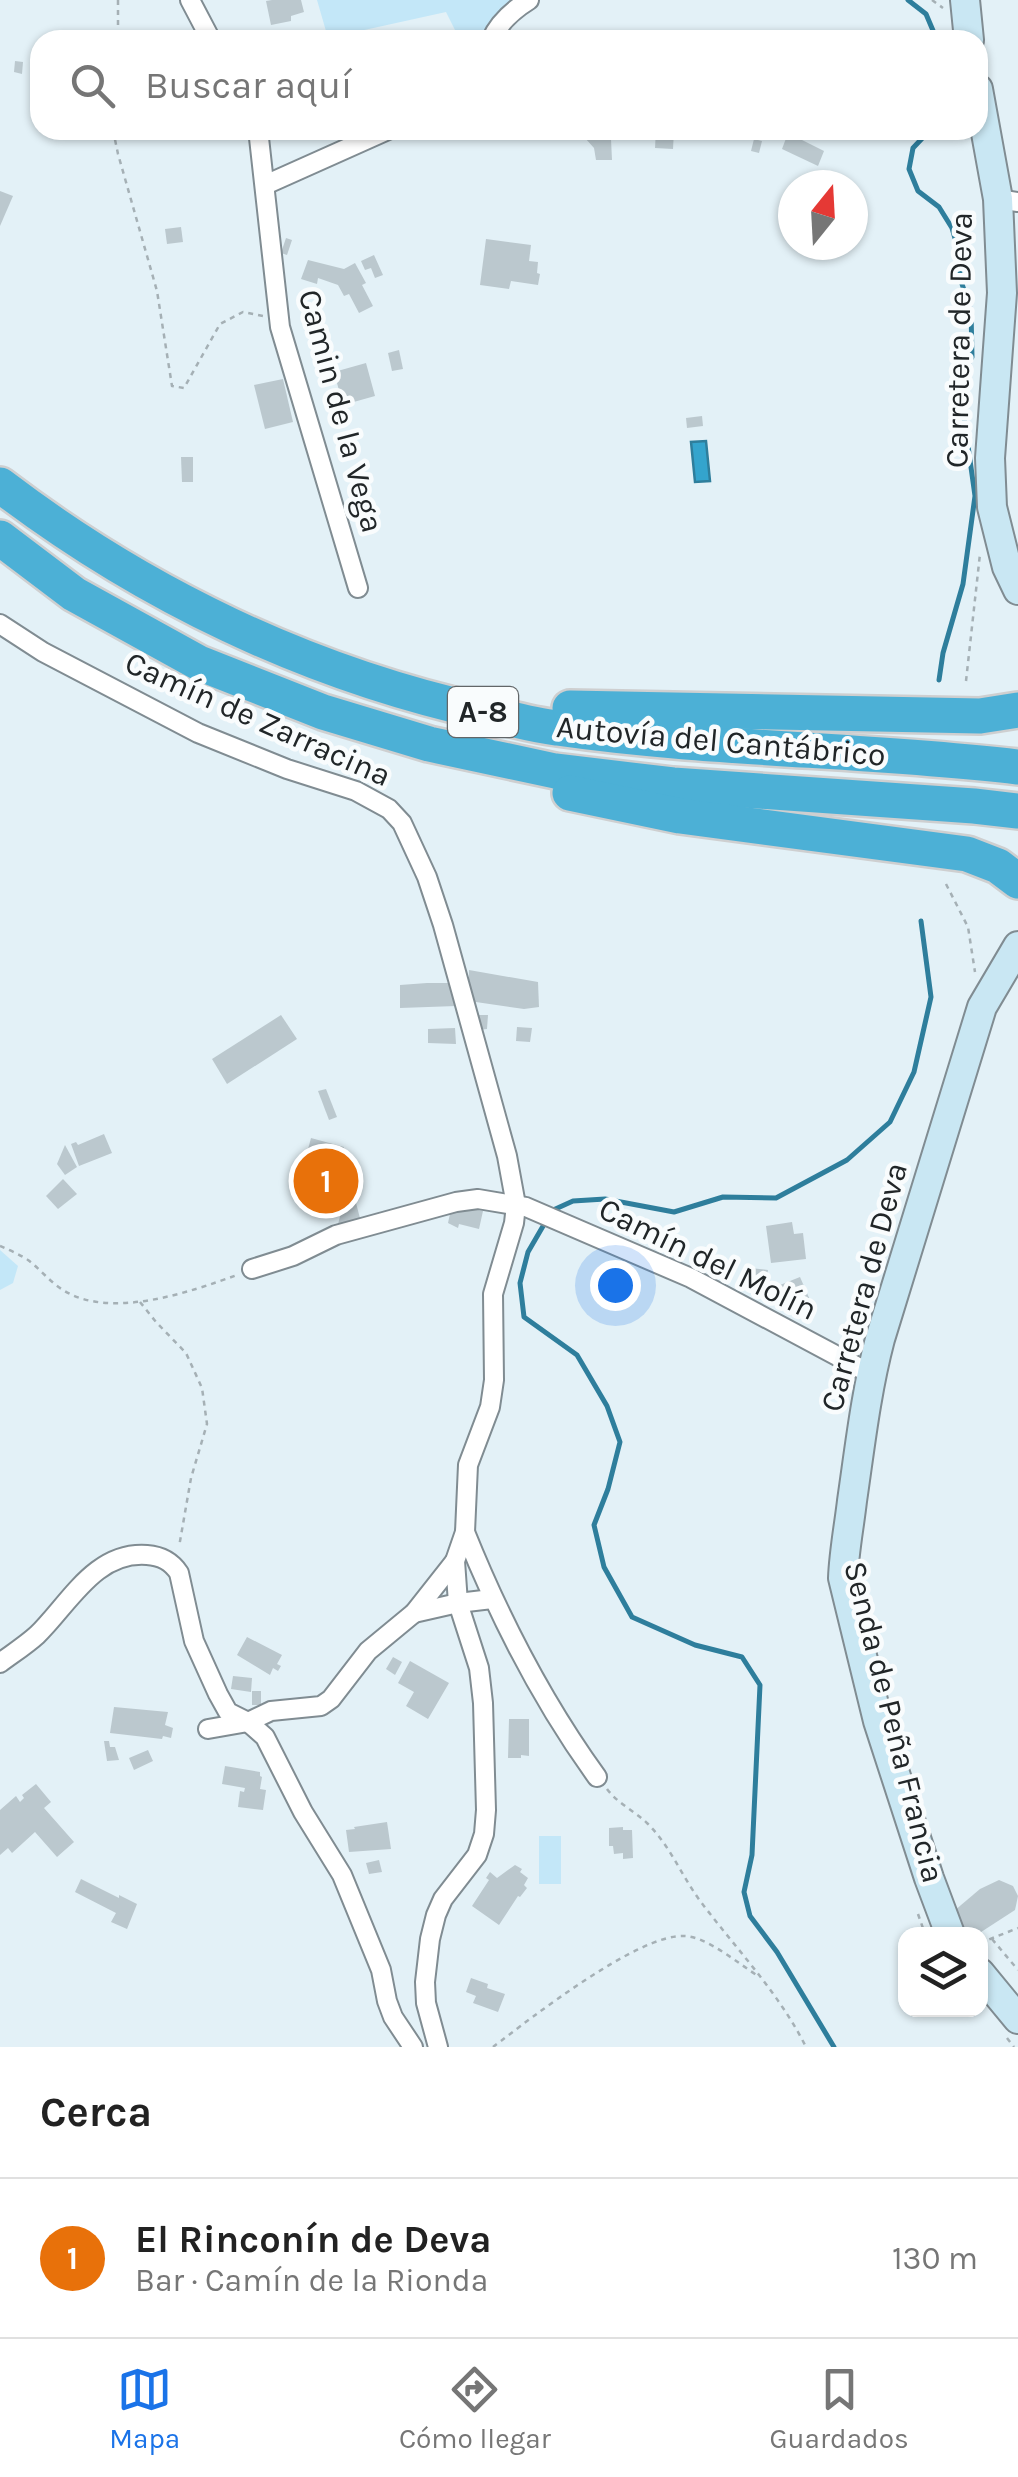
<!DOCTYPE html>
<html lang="es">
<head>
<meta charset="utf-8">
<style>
	body { margin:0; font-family:Karla,sans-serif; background:#f2f2f2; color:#222 }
	.controls { position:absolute; right:30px; bottom:30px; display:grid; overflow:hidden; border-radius:20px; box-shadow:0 2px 8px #0004 }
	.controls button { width:90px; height:90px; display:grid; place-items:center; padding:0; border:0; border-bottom:2px solid #e0e0e0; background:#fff; color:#222; font:50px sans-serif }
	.compass { position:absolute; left:778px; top:170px; width:90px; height:90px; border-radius:50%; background:#fff; box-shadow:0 2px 8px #0004; rotate:18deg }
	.you { position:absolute; left:615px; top:1285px; width:35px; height:35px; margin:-25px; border:8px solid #fff; border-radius:50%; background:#1a73e8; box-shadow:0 0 0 15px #1a73e833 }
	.badge { display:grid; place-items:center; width:65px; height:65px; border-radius:50%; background:#1a73e8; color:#fff; font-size:32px; font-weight:700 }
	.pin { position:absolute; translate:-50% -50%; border:5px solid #fff; box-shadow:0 2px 10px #0006 }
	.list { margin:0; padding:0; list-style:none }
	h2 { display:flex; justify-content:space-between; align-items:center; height:130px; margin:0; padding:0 40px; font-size:42px }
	h2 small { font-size:32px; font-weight:400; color:#767676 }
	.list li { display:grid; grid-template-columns:65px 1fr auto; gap:30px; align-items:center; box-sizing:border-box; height:160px; padding:0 40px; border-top:2px solid #e0e0e0 }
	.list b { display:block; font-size:38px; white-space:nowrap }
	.list p { margin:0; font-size:32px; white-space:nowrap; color:#767676 }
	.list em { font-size:32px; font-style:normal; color:#767676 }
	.icon { flex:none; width:55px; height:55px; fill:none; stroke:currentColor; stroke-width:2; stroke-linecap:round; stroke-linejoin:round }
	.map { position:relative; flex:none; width:1018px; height:2047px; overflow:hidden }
	.search { position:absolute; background:#fff; box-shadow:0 2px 8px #0004; left:30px; right:30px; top:30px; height:110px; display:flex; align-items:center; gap:25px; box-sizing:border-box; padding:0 35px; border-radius:30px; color:#767676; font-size:38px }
	.sheet { height:290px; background:#fff }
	nav { display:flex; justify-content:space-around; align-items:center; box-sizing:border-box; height:140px; border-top:2px solid #e0e0e0; background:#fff; font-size:28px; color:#767676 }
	nav a { display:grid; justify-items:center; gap:5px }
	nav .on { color:#1a73e8 }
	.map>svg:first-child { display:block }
</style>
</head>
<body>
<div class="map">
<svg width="1018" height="2047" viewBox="0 0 1018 2047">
	<rect width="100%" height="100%" fill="#e3f1f7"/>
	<g fill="#c3e7f8">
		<polygon points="317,0 515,0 485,40 460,40 446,12 328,38"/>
		<polygon points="0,1250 18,1266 13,1283 0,1290"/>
		<rect x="539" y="1836" width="22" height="48"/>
	</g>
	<polygon fill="#34a4cd" stroke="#2e7e9c" stroke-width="2.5" points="706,441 710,481 695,482 691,442"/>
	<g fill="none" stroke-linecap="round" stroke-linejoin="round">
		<g stroke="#2e7e9c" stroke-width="5">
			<polyline points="908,0 926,14 937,40"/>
			<polyline points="930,130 913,148 909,169 918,191 939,207 952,228 959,252 960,278 971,311 972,357 959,381 975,496 963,584 943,653 939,680"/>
			<polyline points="551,1211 573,1201 605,1199 674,1212 723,1197 776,1198 847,1160 890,1122 914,1072 931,997 921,921"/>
			<polyline points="546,1221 528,1252 520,1283 524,1317 577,1355 607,1406 620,1442 608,1489 594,1525 604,1567 632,1617 695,1645 742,1657 760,1685 752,1855 744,1892 750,1916 777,1952 834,2047"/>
		</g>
	</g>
	<g fill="#bbc8ce">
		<polygon points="272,0 301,0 304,12 291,16 291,21 271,25 266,1"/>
		<polygon points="15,61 23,62 22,74 14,72"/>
		<polygon points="592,130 603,130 611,139 612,160 596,160 594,148 585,138"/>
		<polygon points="656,130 674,130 673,149 655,148"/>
		<polygon points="788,133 824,151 818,166 782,149"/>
		<polygon points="754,139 762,141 759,153 751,151"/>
		<polygon points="0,191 13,196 0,226"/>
		<polygon points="181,227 183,242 167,244 165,229"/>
		<polygon points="286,238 292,240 287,255 281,253"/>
		<polygon points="486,239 531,245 529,261 538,262 537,273 540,274 538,285 511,281 509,289 480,285"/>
		<polygon points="374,255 383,275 375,278 371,268 365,270 361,261"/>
		<polygon points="308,260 344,269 355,263 366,283 362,285 373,306 359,313 349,294 344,296 338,285 318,278 317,284 301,279"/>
		<polygon points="399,350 403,369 392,371 388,353"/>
		<polygon points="366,363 375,396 343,405 334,372"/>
		<polygon points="283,379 293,422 265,429 254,385"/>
		<polygon points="702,416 703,426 687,428 686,418"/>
		<polygon points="181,457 193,457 193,482 182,482"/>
		<polygon points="469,970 538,982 539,1007 524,1009 469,1001"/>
		<polygon points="427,983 455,983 456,1006 400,1008 400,985"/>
		<polygon points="281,1015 297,1039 227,1084 212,1059"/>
		<polygon points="477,1015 488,1015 487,1029 478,1030"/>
		<polygon points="517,1027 532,1028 530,1042 516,1041"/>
		<polygon points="455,1028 456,1044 428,1043 428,1029"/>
		<polygon points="326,1089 337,1117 329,1120 318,1091"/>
		<polygon points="104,1134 112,1153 79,1166 71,1144 76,1142 78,1145"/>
		<polygon points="311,1138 344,1147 342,1153 347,1155 352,1164 348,1180 357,1183 359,1191 356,1203 361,1222 338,1224 344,1201 322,1195 323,1189 299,1183"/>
		<polygon points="65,1145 77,1167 65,1175 57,1164"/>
		<polygon points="63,1179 77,1194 58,1209 46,1196"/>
		<polygon points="462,1206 483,1211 479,1229 459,1224 458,1228 448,1223 451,1209"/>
		<polygon points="792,1222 794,1234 803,1233 806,1259 771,1263 766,1226"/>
		<polygon points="750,1268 768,1270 765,1286 748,1284"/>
		<polygon points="800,1277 810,1300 790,1308 780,1285"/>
		<polygon points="247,1637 282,1655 277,1664 281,1666 278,1671 273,1668 270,1675 237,1655"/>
		<polygon points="393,1657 402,1662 395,1675 386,1669"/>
		<polygon points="410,1661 449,1683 428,1719 406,1706 414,1692 398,1683"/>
		<polygon points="233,1676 252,1678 251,1692 231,1689"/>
		<rect x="252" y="1691" width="9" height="14"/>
		<polygon points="114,1707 168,1712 165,1725 173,1728 171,1738 163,1736 162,1739 110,1733"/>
		<polygon points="509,1719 529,1719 529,1756 521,1755 521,1758 508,1758"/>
		<polygon points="104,1741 109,1741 110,1747 115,1747 119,1760 107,1761"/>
		<polygon points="148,1750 153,1761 134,1770 129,1758"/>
		<polygon points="225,1766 260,1772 260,1776 262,1777 260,1789 266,1790 263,1810 238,1807 240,1791 244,1792 245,1788 222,1784"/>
		<polygon points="36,1784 51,1802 44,1808 74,1842 57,1857 35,1832 12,1853 8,1848 0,1855 0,1810 16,1796 20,1802 24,1798 22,1795"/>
		<polygon points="387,1822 391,1849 349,1852 346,1830 355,1829 354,1827"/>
		<polygon points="623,1827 623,1830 632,1830 633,1858 623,1859 623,1853 614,1854 613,1846 609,1846 609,1828"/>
		<polygon points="379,1860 382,1872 369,1874 366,1863"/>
		<polygon points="515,1865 522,1869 520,1872 528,1878 524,1885 527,1888 520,1897 518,1896 499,1925 472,1906 489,1880 486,1878 490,1872 497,1878"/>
		<polygon points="81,1879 119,1898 119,1895 137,1904 127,1929 111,1922 116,1913 75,1892"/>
		<polygon points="999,1880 1013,1886 1018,1896 1015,1910 978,1934 965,1934 955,1921 954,1911 980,1889"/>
		<polygon points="471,1978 488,1984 487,1988 505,1994 498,2012 473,2003 476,1996 466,1992"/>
	</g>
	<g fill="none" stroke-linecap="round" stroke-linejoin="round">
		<defs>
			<g id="street">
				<polyline points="190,0 211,40"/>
				<path d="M491 40C499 22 513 10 529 0"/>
				<polyline points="256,130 259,138 280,327 358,588"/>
				<polyline points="265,185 388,130"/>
				<polyline points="998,199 1018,202"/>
				<polyline points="0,624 43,652 198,733 287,769 356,791 389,809 402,823 427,877 443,925 507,1156 516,1205 514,1223 493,1294 494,1380 490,1407 468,1465 465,1532 455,1561 458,1603 479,1668 483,1703 486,1810 484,1834 477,1855 443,1899 436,1915 430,1939 425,1982 426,2003 438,2047"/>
				<polyline points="252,1269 293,1256 336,1235 456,1202 478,1199 526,1207 691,1278 871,1374"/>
				<path d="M465 1532C500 1619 542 1701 597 1777"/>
				<polyline points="414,1613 458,1603 492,1599"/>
				<path d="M0 1663C12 1654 26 1645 37 1635 69 1604 95 1551 147 1555 161 1556 171 1561 179 1573L194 1641 218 1694 228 1712 248 1722 265 1737 303 1812 342 1875 381 1970 387 2001 393 2017 413 2047"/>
				<polyline points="208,1729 248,1722 271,1711 321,1706 331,1699 368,1651 414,1613 455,1561"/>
			</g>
			<g id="secondary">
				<polyline points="965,0 969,40"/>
				<polyline points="978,89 998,199 1002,293 990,458 992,507 1007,567 1018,590"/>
				<path d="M950 1934 929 1878 878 1721 843 1578C844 1552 849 1527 852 1501 860 1446 866 1392 880 1339L982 1007 1018 946"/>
				<polyline points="980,1973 1018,2019"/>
			</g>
			<g id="highway">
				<path d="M0 485C143 594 307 673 483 712 508 718 532 725 557 728 710 750 865 749 1018 767"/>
				<polyline points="0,538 74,594 199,663 323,712 429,744 555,771 673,785 974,806 1018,811"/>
				<polyline points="570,708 980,716 1018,710"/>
				<polyline points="570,793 680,816 967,854 998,866 1018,881"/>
			</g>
		</defs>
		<use href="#street" stroke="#808c92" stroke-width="22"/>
		<use href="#secondary" stroke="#808c92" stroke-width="32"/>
		<use href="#highway" stroke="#cecfd0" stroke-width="40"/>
		<g stroke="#a5b0b5" stroke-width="2.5" stroke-dasharray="5 5" stroke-linecap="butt">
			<polyline points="118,0 118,40"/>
			<polyline points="932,0 943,8"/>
			<polyline points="113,130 118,154 157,291 172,386 184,388 220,324 243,312 263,316"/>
			<polyline points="966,681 980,554"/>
			<polyline points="946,884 968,927 975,972"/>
			<path d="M0 1246C9 1250 19 1254 28 1260 40 1269 50 1282 63 1290 110 1320 190 1292 237 1275"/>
			<polyline points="140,1302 156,1322 186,1353 202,1388 207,1424 191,1478 179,1547"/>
			<path d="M607 1789C618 1804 635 1811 648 1824 671 1847 682 1877 701 1902 737 1950 779 1993 806 2047"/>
			<polyline points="918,1914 925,1934"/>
			<polyline points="992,1939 1018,1970"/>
			<polyline points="980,1943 1018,1928"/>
			<polyline points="1007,2038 1014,2047"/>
			<path d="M493 2047C531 2018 638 1934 684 1936 706 1936 739 1964 758 1976"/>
		</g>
		<use href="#street" stroke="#fff" stroke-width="18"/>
		<use href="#secondary" stroke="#c9e7f3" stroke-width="28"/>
		<use href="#highway" stroke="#4cb0d6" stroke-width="35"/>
	</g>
	<g text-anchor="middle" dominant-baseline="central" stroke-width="9" stroke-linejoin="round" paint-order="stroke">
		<rect fill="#f9fcfd" stroke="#626668" stroke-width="2.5" x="448" y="687" width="70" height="50" rx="8"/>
		<g font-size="30" font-weight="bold" fill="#212628">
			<text x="483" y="712">A-8</text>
		</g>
		<g font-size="32" fill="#212628" stroke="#f9fcfd">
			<text transform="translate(959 340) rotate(-89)">Carretera de Deva</text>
			<text transform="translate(341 411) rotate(75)">Camin de la Vega</text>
			<text transform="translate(258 719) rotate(24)">Camín de Zarracina</text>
			<text transform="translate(721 741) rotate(5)">Autovía del Cantábrico</text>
			<text transform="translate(708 1259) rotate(26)">Camín del Molín</text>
			<text transform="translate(864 1287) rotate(-75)">Carretera de Deva</text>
			<text transform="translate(894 1722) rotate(76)">Senda de Peña Francia</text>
		</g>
	</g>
</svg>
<div class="controls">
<button><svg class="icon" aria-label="layers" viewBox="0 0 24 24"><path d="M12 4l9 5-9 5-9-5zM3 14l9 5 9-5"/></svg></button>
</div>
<svg class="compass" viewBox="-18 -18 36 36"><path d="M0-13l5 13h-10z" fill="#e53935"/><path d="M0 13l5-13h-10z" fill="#767676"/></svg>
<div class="you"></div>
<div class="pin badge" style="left:326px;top:1181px;background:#e8710a">1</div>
<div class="search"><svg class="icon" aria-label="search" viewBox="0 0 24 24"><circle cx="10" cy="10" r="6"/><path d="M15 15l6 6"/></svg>Buscar aquí</div>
</div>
<section class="sheet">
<h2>Cerca<small></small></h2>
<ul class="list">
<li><span class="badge" style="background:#e8710a">1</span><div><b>El Rinconín de Deva</b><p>Bar · Camín de la Rionda</p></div><em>130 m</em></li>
</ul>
</section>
<nav>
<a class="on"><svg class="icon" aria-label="map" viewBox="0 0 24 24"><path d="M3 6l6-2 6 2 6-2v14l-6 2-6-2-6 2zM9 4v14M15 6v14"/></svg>Mapa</a>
<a><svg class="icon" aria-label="directions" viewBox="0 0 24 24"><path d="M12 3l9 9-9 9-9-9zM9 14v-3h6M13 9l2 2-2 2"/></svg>Cómo llegar</a>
<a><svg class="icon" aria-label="saved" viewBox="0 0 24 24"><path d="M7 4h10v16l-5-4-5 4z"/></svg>Guardados</a>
</nav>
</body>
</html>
